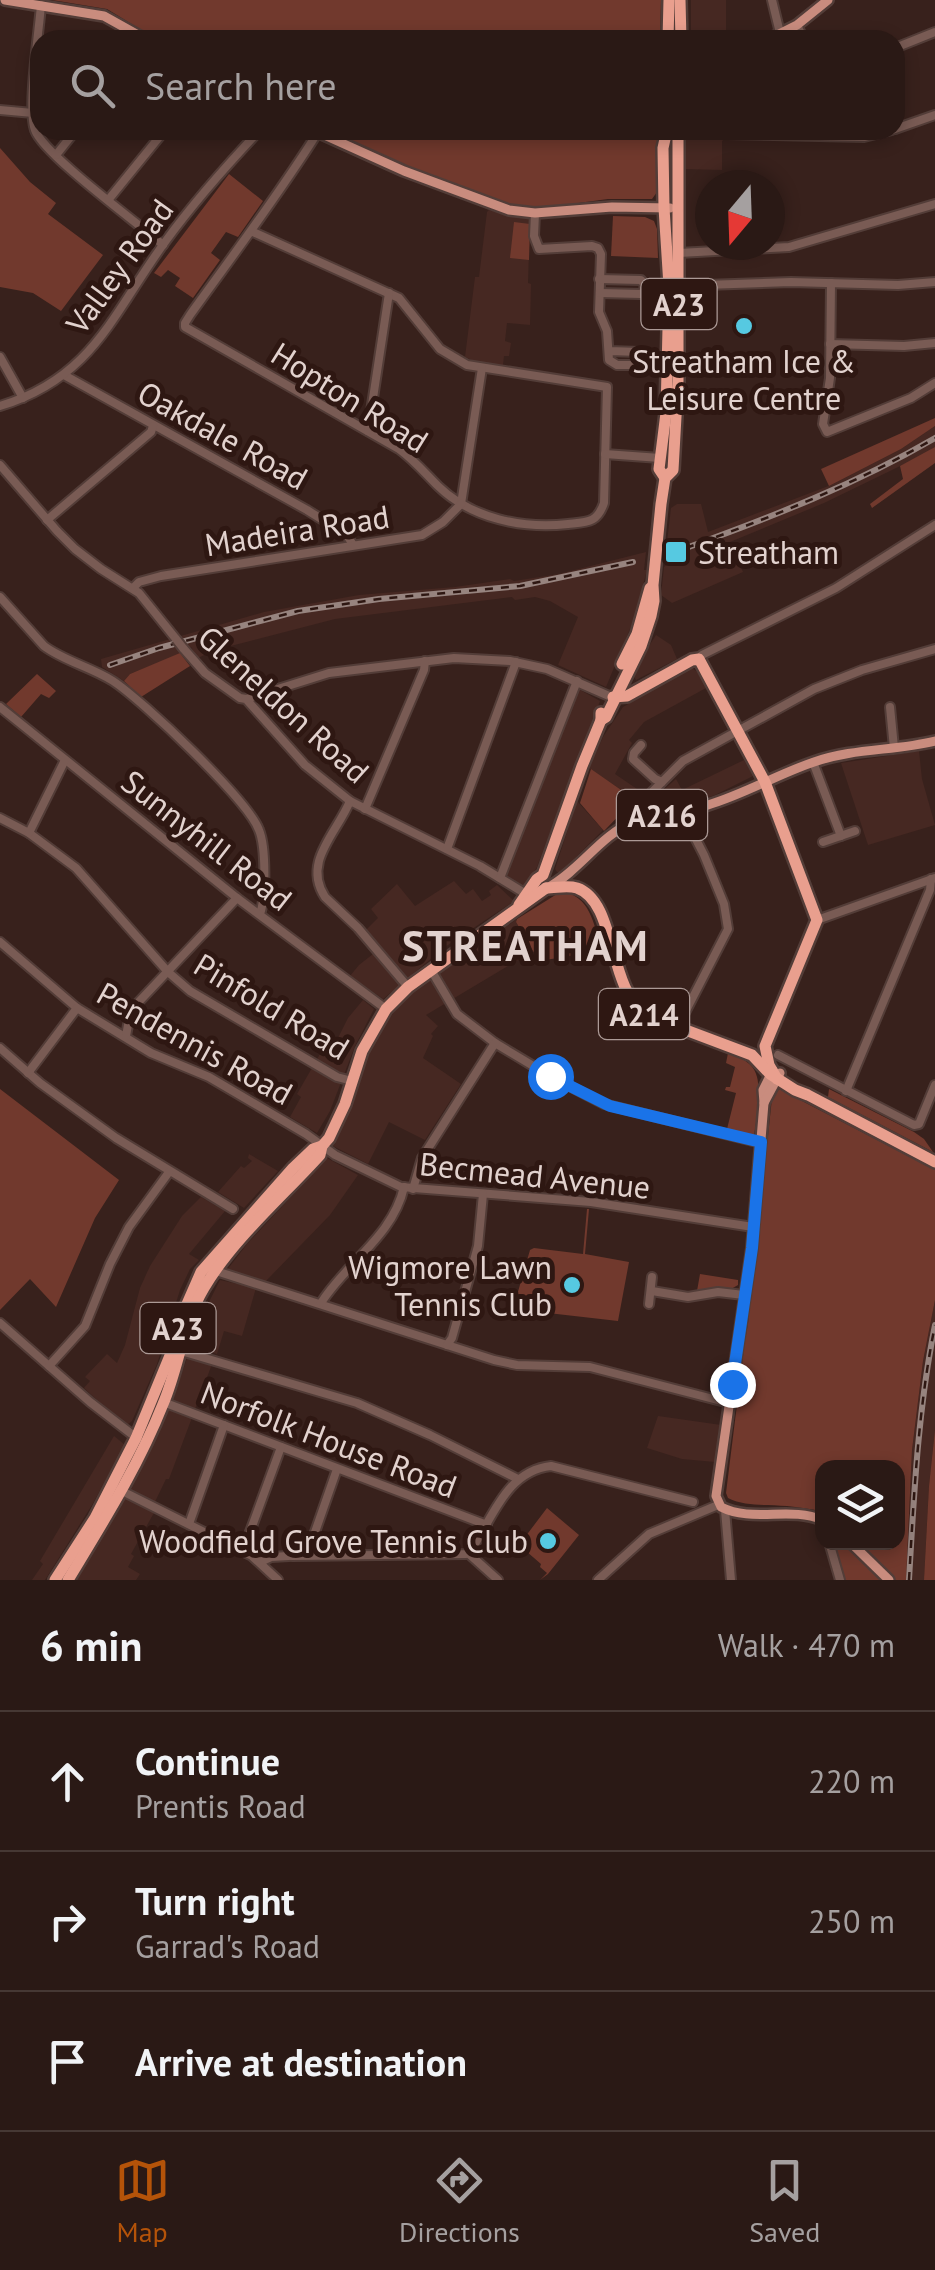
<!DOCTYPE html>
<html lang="en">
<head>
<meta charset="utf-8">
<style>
	body { margin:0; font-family:"PT Sans",sans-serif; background:#32221e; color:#f1f3f6 }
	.controls { position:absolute; right:30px; bottom:30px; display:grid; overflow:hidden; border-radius:20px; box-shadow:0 5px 15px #0003 }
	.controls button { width:90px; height:90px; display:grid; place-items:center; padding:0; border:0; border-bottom:2px solid #463834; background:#2a1915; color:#f1f3f6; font:50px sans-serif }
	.compass { position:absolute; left:695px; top:170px; width:90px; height:90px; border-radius:50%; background:#2a1915; box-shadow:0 5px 15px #0003; rotate:199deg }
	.stop { position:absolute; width:30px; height:30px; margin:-22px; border:8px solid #1a73e8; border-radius:50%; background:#fff }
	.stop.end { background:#1a73e8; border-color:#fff; box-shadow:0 2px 10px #0008 }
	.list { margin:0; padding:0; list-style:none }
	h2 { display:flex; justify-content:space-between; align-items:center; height:130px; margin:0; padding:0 40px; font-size:42px }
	h2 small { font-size:32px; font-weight:400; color:#a5a0a0 }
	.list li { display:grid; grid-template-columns:65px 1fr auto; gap:30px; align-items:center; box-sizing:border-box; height:140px; padding:0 40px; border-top:2px solid #463834 }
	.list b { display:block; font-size:38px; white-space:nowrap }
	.list p { margin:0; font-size:32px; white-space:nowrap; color:#a5a0a0 }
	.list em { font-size:32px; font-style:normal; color:#a5a0a0 }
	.icon { flex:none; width:55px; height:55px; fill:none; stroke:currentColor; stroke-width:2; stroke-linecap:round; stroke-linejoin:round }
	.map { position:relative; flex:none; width:935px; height:1580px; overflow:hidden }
	.search { position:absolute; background:#2a1915; box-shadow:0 5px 15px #0003; left:30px; right:30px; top:30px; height:110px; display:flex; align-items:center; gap:25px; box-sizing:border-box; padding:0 35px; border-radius:30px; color:#a5a0a0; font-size:38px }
	.sheet { height:550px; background:#2a1915 }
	nav { display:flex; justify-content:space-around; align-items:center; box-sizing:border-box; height:140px; border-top:2px solid #463834; background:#2a1915; font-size:28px; color:#a5a0a0 }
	nav a { display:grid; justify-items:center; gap:5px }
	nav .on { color:#b45309 }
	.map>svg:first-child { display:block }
</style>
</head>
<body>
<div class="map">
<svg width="935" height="1580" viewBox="0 0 935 1580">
	<rect width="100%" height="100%" fill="#38211c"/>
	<g fill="#462822">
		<rect x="691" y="0" width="35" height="40"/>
		<polygon points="685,130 737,130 722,141 722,170 684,169"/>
		<polygon points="489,210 530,219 528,283 531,284 530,325 507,323 505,341 511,343 509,356 504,356 503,365 476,362 465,357 475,277 479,277 487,212"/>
		<polygon points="935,426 935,447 925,454 824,503 730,542 743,572 672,603 661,595 664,567 670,562 667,542 671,508 677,504 701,504 708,532 831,485 901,449"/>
		<polygon points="646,552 644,570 647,570 634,619 606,687 558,665 578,617 550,601 535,597 515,600 512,597 335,619 215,650 198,658 191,647 173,657 130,674 124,681 102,667 101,659 264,612 359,595 455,587 510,579 514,581 559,574"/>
		<polygon points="656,635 671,645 677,659 636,680 632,673"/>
		<polygon points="692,668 699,673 706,688 644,722 629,740 632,743 615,774 637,789 635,793 624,792 589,768 603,737 623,707"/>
		<polygon points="575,687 600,701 537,867 528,883 523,887 503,873"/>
		<polygon points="919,751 922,779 935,825 868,845 841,763"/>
		<polygon points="744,760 753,776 715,795 685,805 679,803 652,806 658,795 676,779 682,790"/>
		<polygon points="577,801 603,830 561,872 557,872 555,869"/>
		<polygon points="454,881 466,894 473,889 482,901 491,895 489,891 497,885 514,901 445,947 383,999 350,976 359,965 373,954 360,936 378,918 371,909 397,884 415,906"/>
		<polygon points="517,919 516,922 533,951 426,1015 438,1026 431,1034 433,1036 423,1058 461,1084 425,1140 389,1122 368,1164 331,1145 343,1124 364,1062 379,1032 395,1011 412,991"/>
		<polygon points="363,1000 374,1009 355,1046 330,1111 317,1133 290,1117 301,1097 297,1094 320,1054 335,1044 348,1018"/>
		<polygon points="249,1154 278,1171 244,1208 218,1192 241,1166 244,1168 252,1161 248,1158"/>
		<polygon points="327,1158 358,1175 330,1215 265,1282 227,1270 247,1244"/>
		<polygon points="201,1197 225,1211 189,1254 199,1260 190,1269 180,1290 157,1364 132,1421 127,1425 122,1423 84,1388 90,1381 85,1377 107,1354 117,1363 125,1345 140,1288 150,1266 182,1216"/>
		<polygon points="220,1280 256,1288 242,1336 224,1331 217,1354 194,1347 205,1310"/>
		<polygon points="935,1300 935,1430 929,1486 924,1580 906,1580 912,1450 923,1361"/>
		<polygon points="187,1358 212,1364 169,1479 166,1479 152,1508 155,1511 131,1554 134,1556 128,1567 140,1574 136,1580 74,1580 134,1482 175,1394"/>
		<polygon points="658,1416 721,1425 715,1462 682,1459 647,1448"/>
		<polygon points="114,1436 125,1445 92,1505 45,1580 32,1580 43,1564 40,1561"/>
	</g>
	<g fill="#71392d">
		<polygon points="52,0 661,0 660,40 158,40 107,9"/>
		<polygon points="327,130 659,130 660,188 652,199 608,199 549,207 522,206 496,201 408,168"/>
		<polygon points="0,148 30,182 56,203 48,214 103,255 61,311 33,293 0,287"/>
		<polygon points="229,174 263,201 238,237 226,232 211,253 220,260 193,298 175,286 180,278 168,270 161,277 154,273"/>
		<polygon points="613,216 645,217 654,221 657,229 658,258 611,256"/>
		<polygon points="514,222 530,224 529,260 510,258"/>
		<polygon points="935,418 935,426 901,449 829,486 821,469"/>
		<polygon points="935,447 935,463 872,508 870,504 903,479 900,466"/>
		<polygon points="180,653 190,666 141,697 124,681 130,674"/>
		<polygon points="37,674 56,691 49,698 41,694 21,717 6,704"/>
		<polygon points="591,769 624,792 635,793 633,801 604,831 580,803"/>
		<path d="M566 892C592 900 595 928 601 951L539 961 516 922 517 919 557 894Z"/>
		<path d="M728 1053C757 1063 760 1073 758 1103 757 1114 756 1125 754 1135L727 1129 736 1093 725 1090 726 1087H730L735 1067 726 1063Z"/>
		<polygon points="0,1089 119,1180 95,1218 56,1307 30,1279 0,1310"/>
		<path d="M779 1089 935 1170V1300L923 1361 912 1450 906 1580H844L832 1543 898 1542V1468H822V1515L821 1511C810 1509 798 1507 787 1506 767 1504 746 1507 728 1498L726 1493 744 1348 734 1414 732 1413 745 1325 746 1335 748 1323 772 1098Z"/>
		<polygon points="829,1089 914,1132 924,1139 933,1152 828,1097"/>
		<polygon points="587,1209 589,1209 585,1254 629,1262 618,1321 513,1309 530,1250 534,1248 583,1254"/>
		<polygon points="700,1274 738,1280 738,1285 731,1289 719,1287 697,1291"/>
		<polygon points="935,1430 935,1580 924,1580 929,1486"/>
		<polygon points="547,1508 579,1535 548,1574 540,1580 547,1573 540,1567 541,1564 519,1545"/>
	</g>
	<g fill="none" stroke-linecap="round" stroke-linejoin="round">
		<defs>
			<g id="minor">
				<polyline points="772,0 780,33"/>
				<path d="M41 5C39 32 27 109 35 130 44 155 138 223 163 245"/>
				<polyline points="797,25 804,40"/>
				<polyline points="895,48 935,32"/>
				<polyline points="0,110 33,113"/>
				<polyline points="895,129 935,115"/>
				<polyline points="678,133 864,137 892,130"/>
				<polyline points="56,155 76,130"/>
				<polyline points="109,199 165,130"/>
				<polyline points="535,213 534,236 539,249 592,246 598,248 601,254 599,312 607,331 609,360 617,365 640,365 644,360 640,352 609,351"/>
				<path d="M251 231 399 298 440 349 467 365 607 387 604 503C597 523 588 522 568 524 523 529 472 519 438 486 425 473 414 460 399 449L185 327V323L190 315C233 255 278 196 318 132"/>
				<polyline points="679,253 789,247 935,204"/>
				<polyline points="599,279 641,280 645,285 644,291 641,294 600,293"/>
				<polyline points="831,283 830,378 823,424 827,432 911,398 935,383"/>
				<polyline points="675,286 791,282 898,285 935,282"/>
				<polyline points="830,344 904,346 935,343"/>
				<polyline points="0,357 23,398"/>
				<polyline points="64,375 307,510 347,535 353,545"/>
				<path d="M0 406C93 378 113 313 165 242 194 202 226 166 260 130"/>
				<polyline points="368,431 389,293"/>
				<polyline points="605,454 660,458"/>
				<polyline points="0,465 57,531 75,549 101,569 139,593 176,639"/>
				<polyline points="461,504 482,368"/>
				<polyline points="47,520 151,432 153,426"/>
				<polyline points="133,588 139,582 161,576 422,535 443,522 461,504"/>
				<path d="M0 597 44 646C64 661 91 667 113 681 142 700 248 800 259 830 266 847 266 897 260 914"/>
				<polyline points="183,648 205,673 240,698 246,699 305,765 350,801 480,866 526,894"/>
				<polyline points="699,659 702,655 836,588 935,525"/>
				<polyline points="246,699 329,673 454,658 510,661 547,669 609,696"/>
				<polyline points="0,707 237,898 386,1009"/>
				<polyline points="890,707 894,748"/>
				<polyline points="641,745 634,753 633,759 655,779 662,782"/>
				<polyline points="813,762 841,836"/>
				<polyline points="645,799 683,761 814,689 862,670 935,649"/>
				<path d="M350 801C337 833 302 862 325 897L358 928 408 987"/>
				<polyline points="365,809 424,670 425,661"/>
				<polyline points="0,818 29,833 76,868 168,972 190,991 337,1077 352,1081"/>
				<polyline points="29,833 65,760"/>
				<polyline points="823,842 855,831"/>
				<polyline points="447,849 516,662"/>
				<polyline points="500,878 577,681"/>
				<polyline points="817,920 935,878"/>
				<polyline points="0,942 77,1008 151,1053 209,1077 306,1134 335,1155 401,1187 591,1202 753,1227"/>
				<polyline points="431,970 457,1014 495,1043 550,1076 604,1104 761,1143"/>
				<polyline points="677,1028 728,929 724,904 704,855 682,812"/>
				<polyline points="126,1036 130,1014 133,1008 237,898"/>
				<polyline points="0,1048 40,1083 116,1138 233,1209"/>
				<polyline points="778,1055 914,1125 919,1124 935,1085"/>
				<polyline points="28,1073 77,1008"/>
				<polyline points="846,1091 930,890 931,879"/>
				<polyline points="413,1189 422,1158 495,1043"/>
				<polyline points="216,1271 494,1360 517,1365 590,1367 729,1403"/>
				<polyline points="652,1291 688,1297 718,1292 744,1295"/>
				<path d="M321 1303C346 1263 393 1236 404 1187"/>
				<polyline points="649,1304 652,1277"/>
				<polyline points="0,1323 90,1402 138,1439"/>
				<polyline points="447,1345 452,1338 478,1246 483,1194"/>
				<polyline points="181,1351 357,1403 430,1435 518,1479"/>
				<polyline points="49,1366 85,1326 110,1264 129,1227 169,1172"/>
				<polyline points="163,1402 487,1525"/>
				<polyline points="118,1489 252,1556 278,1580"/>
				<polyline points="725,1510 731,1580"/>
				<polyline points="189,1524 224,1425"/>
				<polyline points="829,1542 840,1580"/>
				<polyline points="243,1551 281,1447"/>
				<polyline points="468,1553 498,1580"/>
				<polyline points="307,1555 337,1469"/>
				<path d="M292 1556 466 1554 471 1550C493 1518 506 1471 551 1466L693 1502"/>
				<polyline points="260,1562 271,1557 289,1556"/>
				<polyline points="598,1580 649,1534 718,1505"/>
			</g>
			<g id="major">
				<polyline points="5,0 104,16 147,40"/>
				<polyline points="767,40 797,25 828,0"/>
				<polyline points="313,130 404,171 509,210 535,213 612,207 670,208"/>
				<path d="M549 887C580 870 601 835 633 822 657 812 684 813 708 805 745 794 778 774 814 762 854 748 895 751 935 741"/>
				<path d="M773 1070 763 1090 764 1103 752 1248 716 1496 721 1507C752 1523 791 1506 822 1520"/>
				<polyline points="764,1103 780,1073"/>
				<polyline points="850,1542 889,1580"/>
			</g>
			<g id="highway">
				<polyline points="680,0 681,40"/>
				<polyline points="668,40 669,0"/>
				<polyline points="665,478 659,469 666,413 669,286 664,208 663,148 667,130"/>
				<polyline points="622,664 637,634 650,588"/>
				<polyline points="613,697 627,696 692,660 699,659 765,782 817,920 765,1046 769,1065 777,1079"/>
				<polyline points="601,720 606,717 641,646 651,616 654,601 653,585 661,504 665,478 673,470 678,381 678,130"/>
				<path d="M546 888C557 888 567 885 577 888 617 902 607 988 646 1015L752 1055 770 1074 795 1090 808 1095 935 1162"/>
				<polyline points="519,905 537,879 543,875 582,766 601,720 601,713"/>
				<polyline points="55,1580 95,1518 136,1438 171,1353 180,1320 201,1272 293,1168 313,1149 322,1146 329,1138 345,1104 362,1051 386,1009 408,987 546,888"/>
				<path d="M68 1580C103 1522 138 1467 163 1404 179 1367 183 1323 204 1288 232 1240 282 1197 320 1155L322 1146"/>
			</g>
		</defs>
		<use href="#minor" stroke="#533d38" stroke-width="12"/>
		<use href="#major" stroke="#533d38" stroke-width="14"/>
		<use href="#highway" stroke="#533d38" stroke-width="16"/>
		<use href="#minor" stroke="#795b54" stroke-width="8"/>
		<use href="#major" stroke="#c98c7e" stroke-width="9"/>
		<use href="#highway" stroke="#e99f8e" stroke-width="11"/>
		<defs>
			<g id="rail">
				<path d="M686 548C772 517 856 484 935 438"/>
				<polyline points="110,665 159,648 298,611 379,599 520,586 633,562"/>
				<path d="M909 1580C914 1494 918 1409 935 1325"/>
			</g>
		</defs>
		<use href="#rail" stroke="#97847f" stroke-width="6"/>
		<use href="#rail" stroke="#2e1712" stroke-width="2.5" stroke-dasharray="8" stroke-linecap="butt"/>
		<defs>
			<polyline id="minor-bridge" points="176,639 183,648"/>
		</defs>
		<use href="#minor-bridge" stroke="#533d38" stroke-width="12" stroke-linecap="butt"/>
		<use href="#minor-bridge" stroke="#795b54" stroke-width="8"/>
	</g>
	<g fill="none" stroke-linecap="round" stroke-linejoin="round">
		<polyline stroke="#1a73e8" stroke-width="12" points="550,1076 610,1106 761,1142 752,1248 732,1384"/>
	</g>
	<g fill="#56c9e1" stroke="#2e1712" stroke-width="4">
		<circle cx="744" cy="326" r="10"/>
		<rect x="664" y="540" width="24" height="24" rx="5"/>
		<circle cx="572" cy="1285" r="10"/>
		<circle cx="548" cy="1541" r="10"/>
	</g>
	<g text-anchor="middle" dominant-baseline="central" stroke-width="10" stroke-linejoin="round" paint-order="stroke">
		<g fill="#2e1712" stroke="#ac9a96" stroke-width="2.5">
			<rect x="641.5" y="279" width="75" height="50" rx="8"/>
			<rect x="617" y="790" width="90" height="50" rx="8"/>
			<rect x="599" y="989" width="90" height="50" rx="8"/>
			<rect x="140.5" y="1303" width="75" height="50" rx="8"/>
		</g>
		<g font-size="30" font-weight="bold" fill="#e2d2ce">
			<text x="679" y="304">A23</text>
			<text x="662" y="815">A216</text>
			<text x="644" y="1014">A214</text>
			<text x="178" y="1328">A23</text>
		</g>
		<g font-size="32" fill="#e2d2ce" stroke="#2e1712">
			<text transform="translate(119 266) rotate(-54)">Valley Road</text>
			<text transform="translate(350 397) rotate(32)">Hopton Road</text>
			<text transform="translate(223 435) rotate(29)">Oakdale Road</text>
			<text transform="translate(297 530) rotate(-9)">Madeira Road</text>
			<text transform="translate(284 704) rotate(42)">Gleneldon Road</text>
			<text transform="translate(207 840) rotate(38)">Sunnyhill Road</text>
			<text transform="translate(272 1006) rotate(31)">Pinfold Road</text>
			<text transform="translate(195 1043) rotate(29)">Pendennis Road</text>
			<text transform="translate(535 1175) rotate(6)">Becmead Avenue</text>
			<text transform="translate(329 1439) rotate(21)">Norfolk House Road</text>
		</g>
		<g font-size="32" fill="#e2d2ce" stroke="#2e1712" text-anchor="end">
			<text x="744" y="361" text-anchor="middle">Streatham Ice &amp;<tspan x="744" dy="37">Leisure Centre</tspan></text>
			<text x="698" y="552" text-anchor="start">Streatham</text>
			<text x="552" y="1267">Wigmore Lawn<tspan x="552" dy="37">Tennis Club</tspan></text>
			<text x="528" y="1541">Woodfield Grove Tennis Club</text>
		</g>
		<g font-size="42" font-weight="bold" letter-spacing="2.5" fill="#e2d2ce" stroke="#2e1712">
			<text x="526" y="945">STREATHAM</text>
		</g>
	</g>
</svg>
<div class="controls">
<button><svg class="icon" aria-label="layers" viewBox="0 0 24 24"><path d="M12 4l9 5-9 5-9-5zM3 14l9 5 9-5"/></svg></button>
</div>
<svg class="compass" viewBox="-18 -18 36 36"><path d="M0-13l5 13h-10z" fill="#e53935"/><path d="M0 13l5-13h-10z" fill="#a5a0a0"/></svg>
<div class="stop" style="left:550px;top:1076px"></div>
<div class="stop end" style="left:732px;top:1384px"></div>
<div class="search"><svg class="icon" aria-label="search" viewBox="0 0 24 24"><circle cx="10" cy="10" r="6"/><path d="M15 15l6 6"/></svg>Search here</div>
</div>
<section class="sheet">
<h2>6 min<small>Walk · 470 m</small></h2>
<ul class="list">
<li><svg class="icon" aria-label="ahead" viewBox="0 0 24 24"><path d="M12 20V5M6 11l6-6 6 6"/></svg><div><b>Continue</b><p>Prentis Road</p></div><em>220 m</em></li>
<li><svg class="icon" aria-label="right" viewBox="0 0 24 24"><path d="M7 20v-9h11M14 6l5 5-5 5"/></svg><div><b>Turn right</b><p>Garrad's Road</p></div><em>250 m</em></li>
<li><svg class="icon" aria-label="arrive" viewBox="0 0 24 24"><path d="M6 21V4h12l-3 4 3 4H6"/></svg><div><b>Arrive at destination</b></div></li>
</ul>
</section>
<nav>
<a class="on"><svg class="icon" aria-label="map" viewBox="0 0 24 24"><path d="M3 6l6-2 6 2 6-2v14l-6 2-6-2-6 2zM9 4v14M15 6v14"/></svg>Map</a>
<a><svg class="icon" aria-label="directions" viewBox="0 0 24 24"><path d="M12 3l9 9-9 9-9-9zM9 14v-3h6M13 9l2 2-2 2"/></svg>Directions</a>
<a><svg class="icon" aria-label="saved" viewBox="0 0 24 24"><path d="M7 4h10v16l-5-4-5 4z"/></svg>Saved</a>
</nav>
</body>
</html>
